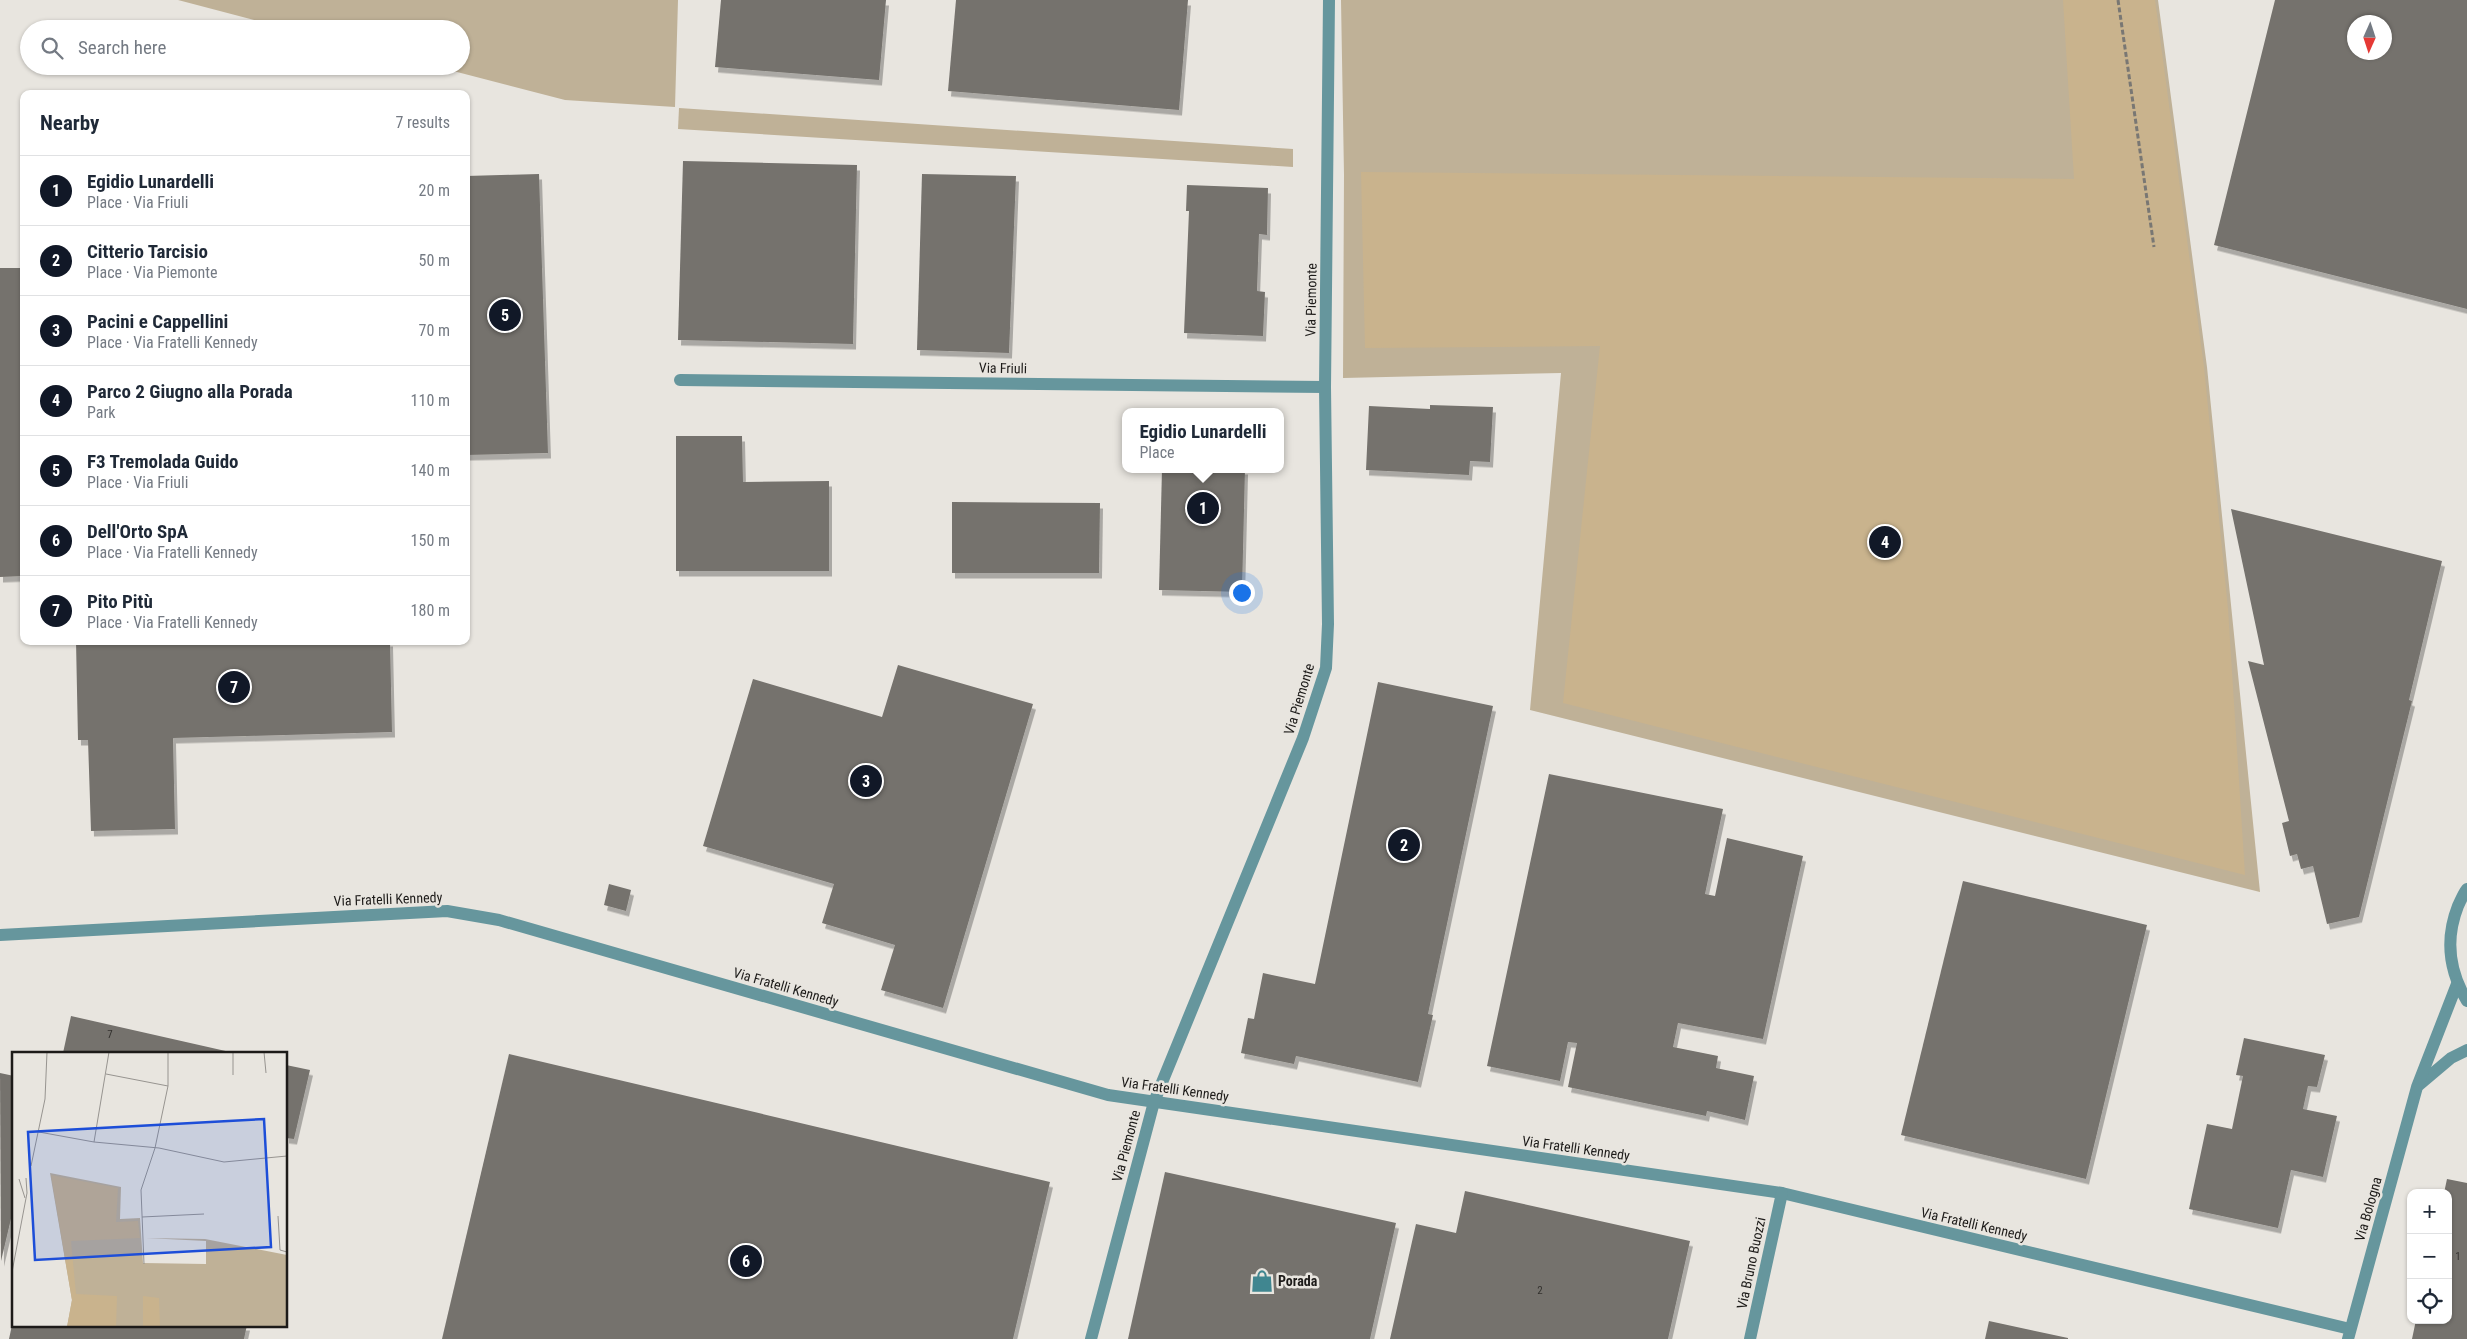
<!DOCTYPE html>
<html lang="en">
<head>
<meta charset="utf-8">
<style>
	body { margin:0; font-family:"Roboto Condensed",sans-serif; background:#f6f6f7; color:#1f2937 }
	.controls { position:absolute; right:15px; bottom:15px; display:grid; overflow:hidden; border-radius:10px; box-shadow:0 1px 4px #0004 }
	.controls button { width:45px; height:45px; display:grid; place-items:center; padding:0; border:0; border-bottom:1px solid #e0e1e3; background:#fff; color:#1f2937; font:25px sans-serif }
	.compass { position:absolute; left:2347px; top:15px; width:45px; height:45px; border-radius:50%; background:#fff; box-shadow:0 1px 4px #0004; rotate:183deg }
	.you { position:absolute; left:1241px; top:592px; width:18px; height:18px; margin:-12px; border:4px solid #fff; border-radius:50%; background:#1a73e8; box-shadow:0 0 0 8px #1a73e833 }
	.badge { display:grid; place-items:center; width:32px; height:32px; border-radius:50%; background:#111827; color:#fff; font-size:16px; font-weight:700 }
	.pin { position:absolute; translate:-50% -50%; border:2px solid #fff; box-shadow:0 1px 5px #0006 }
	.popup { position:absolute; left:1122px; top:408px; width:162px; height:65px; box-sizing:border-box; display:grid; place-content:center; border-radius:10px; background:#fff; filter:drop-shadow(0 1px 4px #0005); font-size:16px; white-space:nowrap; color:#747a83 }
	.popup b { font-size:19px; color:#1f2937 }
	.popup::after { content:''; position:absolute; left:50%; top:100%; margin-left:-10px; border:10px solid transparent; border-top-color:#fff }
	.list { margin:0; padding:0; list-style:none }
	h2 { display:flex; justify-content:space-between; align-items:center; height:65px; margin:0; padding:0 20px; font-size:21px }
	h2 small { font-size:16px; font-weight:400; color:#747a83 }
	.list li { display:grid; grid-template-columns:32px 1fr auto; gap:15px; align-items:center; box-sizing:border-box; height:70px; padding:0 20px; border-top:1px solid #e0e1e3 }
	.list b { display:block; font-size:19px; white-space:nowrap }
	.list p { margin:0; font-size:16px; white-space:nowrap; color:#747a83 }
	.list em { font-size:16px; font-style:normal; color:#747a83 }
	.icon { flex:none; width:28px; height:28px; fill:none; stroke:currentColor; stroke-width:2; stroke-linecap:round; stroke-linejoin:round }
	.map { position:relative; flex:none; width:2467px; height:1339px; overflow:hidden }
	.search { position:absolute; background:#fff; box-shadow:0 1px 4px #0004; left:20px; top:20px; width:450px; height:55px; display:flex; align-items:center; gap:12px; box-sizing:border-box; padding:0 18px; border-radius:28px; color:#747a83; font-size:19px }
	.panel { position:absolute; background:#fff; box-shadow:0 1px 4px #0004; left:20px; top:90px; width:450px; height:555px; border-radius:10px }
	.map>svg:first-child { display:block }
</style>
</head>
<body>
<div class="map">
<svg width="2467" height="1339" viewBox="0 0 2467 1339">
	<defs>
		<filter id="shadow"><feDropShadow dx="3" dy="5.5" stdDeviation="0" flood-color="#0004"/></filter>
	</defs>
	<rect width="100%" height="100%" fill="#e8e5df"/>
	<g fill="#bfb197">
		<polygon points="178,0 678,0 675,107 565,100 434,66 461,66 461,29 289,29"/>
		<polygon points="1341,0 2158,0 2207,367 2260,892 1530,710 1561,373 1343,378 1344,175"/>
		<polygon points="679,108 1293,149 1293,167 678,129"/>
	</g>
	<polygon fill="#c9b38d" points="2063,0 2155,0 2204,367 2228,609 2245,875 1563,703 1600,346 1365,348 1361,172 2074,179"/>
	<g fill="#75726d" fill-rule="evenodd" filter="url(#shadow)">
		<polygon points="721,0 886,0 879,80 715,67"/>
		<polygon points="956,0 1188,0 1179,110 948,91"/>
		<path d="M2275 0H2467V309L2214 245ZM2354 22H2384V52H2354Z"/>
		<polygon points="683,161 857,165 853,344 678,340"/>
		<polygon points="539,174 548,453 466,455 466,176"/>
		<polygon points="922,174 1016,176 1009,353 917,350"/>
		<polygon points="1187,185 1268,188 1267,235 1259,234 1257,291 1265,292 1263,336 1184,333 1189,211 1186,211"/>
		<polygon points="0,268 24,268 24,576 0,577"/>
		<polygon points="1430,405 1493,407 1490,462 1470,461 1469,475 1366,470 1369,406 1430,409"/>
		<polygon points="676,436 742,436 743,482 829,481 829,571 676,571"/>
		<polygon points="1162,469 1245,469 1242,592 1159,590"/>
		<polygon points="952,502 1100,503 1099,573 952,573"/>
		<polygon points="2231,509 2442,561 2409,700 2412,701 2359,917 2327,924 2313,866 2301,869 2297,854 2290,856 2282,823 2289,821 2248,661 2264,665"/>
		<polygon points="76,641 390,641 392,732 173,738 175,829 91,831 88,740 78,740"/>
		<polygon points="898,665 1033,704 943,1008 881,990 895,945 822,923 834,884 703,846 753,679 882,717"/>
		<polygon points="1378,682 1493,706 1428,1014 1433,1015 1418,1082 1296,1056 1294,1064 1241,1053 1248,1018 1254,1019 1263,973 1315,984"/>
		<polygon points="1549,774 1723,809 1705,894 1715,896 1727,838 1803,856 1763,1039 1678,1023 1673,1047 1718,1056 1716,1068 1754,1076 1745,1120 1707,1111 1706,1116 1568,1087 1577,1043 1568,1042 1560,1081 1487,1066"/>
		<polygon points="1963,881 2147,925 2086,1179 1901,1135"/>
		<polygon points="609,884 631,890 626,911 604,905"/>
		<polygon points="71,1016 230,1052 230,1053 63,1053"/>
		<polygon points="2244,1038 2325,1055 2317,1087 2308,1086 2303,1109 2337,1116 2323,1177 2291,1170 2278,1228 2189,1209 2207,1124 2232,1129 2243,1076 2236,1075"/>
		<polygon points="509,1054 1050,1182 1013,1339 442,1339"/>
		<polygon points="286,1065 310,1070 294,1139 286,1138"/>
		<polygon points="0,1073 14,1076 14,1206 1,1261"/>
		<polygon points="1165,1172 1396,1223 1370,1339 1128,1339"/>
		<polygon points="2447,1179 2467,1183 2467,1339 2412,1339 2416,1320 2448,1320 2448,1193 2444,1193"/>
		<polygon points="1465,1191 1690,1241 1668,1339 1390,1339 1416,1224 1456,1233"/>
		<polygon points="1989,1321 2068,1338 2068,1339 1985,1339"/>
		<polygon points="12,1325 247,1325 244,1339 9,1339"/>
	</g>
	<g fill="none" stroke-linecap="round" stroke-linejoin="round">
		<polyline stroke="#797773" stroke-width="3" stroke-dasharray="5 2.5" stroke-linecap="butt" points="2118,0 2154,247"/>
		<g stroke="#66969d" stroke-width="12">
			<polyline points="680,380 1325,387"/>
			<polyline points="0,935 447,911 499,920 1108,1095 1782,1193 2350,1329"/>
			<polyline points="1091,1339 1154,1102 1303,738 1326,668 1328,624 1325,387 1329,0"/>
			<polyline points="1750,1339 1782,1193"/>
		</g>
		<g stroke="#66969d" stroke-width="12">
			<path d="M2467 889C2463 894 2461 900 2458 906 2445 939 2449 971 2467 1001"/>
			<polyline points="2419,1085 2451,1058 2467,1050"/>
			<polyline points="2348,1339 2417,1087 2457,984"/>
		</g>
	</g>
	<defs>
		<symbol id="shop-bare" viewBox="-9 -9 18 18"><path d="M-5-2.5h2.3a2.7 3.5 0 0 1 5.4 0H5L5.5 6h-11ZM-1.5-2.5h3a1.5 2.3 0 0 0-3 0Z" fill="#408690" stroke="#e8e5df" stroke-width="2.5" paint-order="stroke"/></symbol>
	</defs>
	<g fill-rule="evenodd">
		<use href="#shop-bare" x="1246" y="1265" width="32" height="32"/>
	</g>
	<g text-anchor="middle" dominant-baseline="central" stroke-width="5" stroke-linejoin="round" paint-order="stroke">
		<g font-size="11" fill="#33312e">
			<text x="110" y="1034">7</text>
			<text x="2458" y="1256">1</text>
			<text x="1540" y="1290">2</text>
		</g>
		<g font-size="14" fill="#1d1b19" stroke="#e8e5df">
			<text transform="translate(1311 300) rotate(-89)">Via Piemonte</text>
			<text transform="translate(1003 368) rotate(1)">Via Friuli</text>
			<text transform="translate(1299 699) rotate(-73)">Via Piemonte</text>
			<text transform="translate(388 899) rotate(-2)">Via Fratelli Kennedy</text>
			<text transform="translate(786 987) rotate(16)">Via Fratelli Kennedy</text>
			<text transform="translate(1175 1089) rotate(8)">Via Fratelli Kennedy</text>
			<text transform="translate(1126 1146) rotate(-75)">Via Piemonte</text>
			<text transform="translate(1576 1148) rotate(8)">Via Fratelli Kennedy</text>
			<text transform="translate(2368 1209) rotate(-74)">Via Bologna</text>
			<text transform="translate(1974 1224) rotate(13)">Via Fratelli Kennedy</text>
			<text transform="translate(1751 1263) rotate(-78)">Via Bruno Buozzi</text>
		</g>
		<g font-size="14" font-weight="bold" fill="#1d1b19" stroke="#e8e5df" text-anchor="start">
			<text x="1278" y="1281">Porada</text>
		</g>
	</g>
	<g transform="translate(12 1052)">
		<rect width="275" height="275" fill="#e8e5df"/>
		<path d="M38 121 109 135 108 167 128 166 131 211 194 212V189L134 186 193 187 275 203V275H55L60 248Z" fill="#bfb197"/>
		<path d="M39 123 106 136 104 170 126 169 128 186 59 189 64 242 105 244 104 275H55L60 248ZM131 244 147 246 148 275H131Z" fill="#c9b38d"/>
		<path fill="none" stroke="#979490" stroke-width="1" d="M252 0 254 21M94 22 156 34M221 23V0M27 80 82 90 147 96 212 110 275 104M82 90 97 0M19 114 33 47 35 0M7 127 13 146M266 164 268 198 275 200M130 165 192 162M132 212 129 138 143 96 156 34V0M0 220 15 141 14 126"/>
		<path fill="#1d4ed8" fill-opacity="0.15" stroke="#1d4ed8" stroke-width="2.5" d="M252 67 259 195 23 208 16 80Z"/>
		<rect width="275" height="275" fill="none" stroke="#1d1b19" stroke-width="2.5"/>
	</g>
</svg>
<div class="controls">
<button>+</button>
<button>−</button>
<button><svg class="icon" aria-label="locate" viewBox="0 0 24 24"><circle cx="12" cy="12" r="6"/><path d="M12 2v4M12 18v4M2 12h4M18 12h4"/></svg></button>
</div>
<svg class="compass" viewBox="-18 -18 36 36"><path d="M0-13l5 13h-10z" fill="#e53935"/><path d="M0 13l5-13h-10z" fill="#747a83"/></svg>
<div class="you"></div>
<div class="pin badge" style="left:1203px;top:508px">1</div>
<div class="popup"><b>Egidio Lunardelli</b>Place</div>
<div class="pin badge" style="left:1404px;top:845px">2</div>
<div class="pin badge" style="left:866px;top:781px">3</div>
<div class="pin badge" style="left:1885px;top:542px">4</div>
<div class="pin badge" style="left:505px;top:315px">5</div>
<div class="pin badge" style="left:746px;top:1261px">6</div>
<div class="pin badge" style="left:234px;top:687px">7</div>
<div class="search"><svg class="icon" aria-label="search" viewBox="0 0 24 24"><circle cx="10" cy="10" r="6"/><path d="M15 15l6 6"/></svg>Search here</div>
<section class="panel">
<h2>Nearby<small>7 results</small></h2>
<ul class="list">
<li><span class="badge">1</span><div><b>Egidio Lunardelli</b><p>Place · Via Friuli</p></div><em>20 m</em></li>
<li><span class="badge">2</span><div><b>Citterio Tarcisio</b><p>Place · Via Piemonte</p></div><em>50 m</em></li>
<li><span class="badge">3</span><div><b>Pacini e Cappellini</b><p>Place · Via Fratelli Kennedy</p></div><em>70 m</em></li>
<li><span class="badge">4</span><div><b>Parco 2 Giugno alla Porada</b><p>Park</p></div><em>110 m</em></li>
<li><span class="badge">5</span><div><b>F3 Tremolada Guido</b><p>Place · Via Friuli</p></div><em>140 m</em></li>
<li><span class="badge">6</span><div><b>Dell'Orto SpA</b><p>Place · Via Fratelli Kennedy</p></div><em>150 m</em></li>
<li><span class="badge">7</span><div><b>Pito Pitù</b><p>Place · Via Fratelli Kennedy</p></div><em>180 m</em></li>
</ul>
</section>
</div>
</body>
</html>
